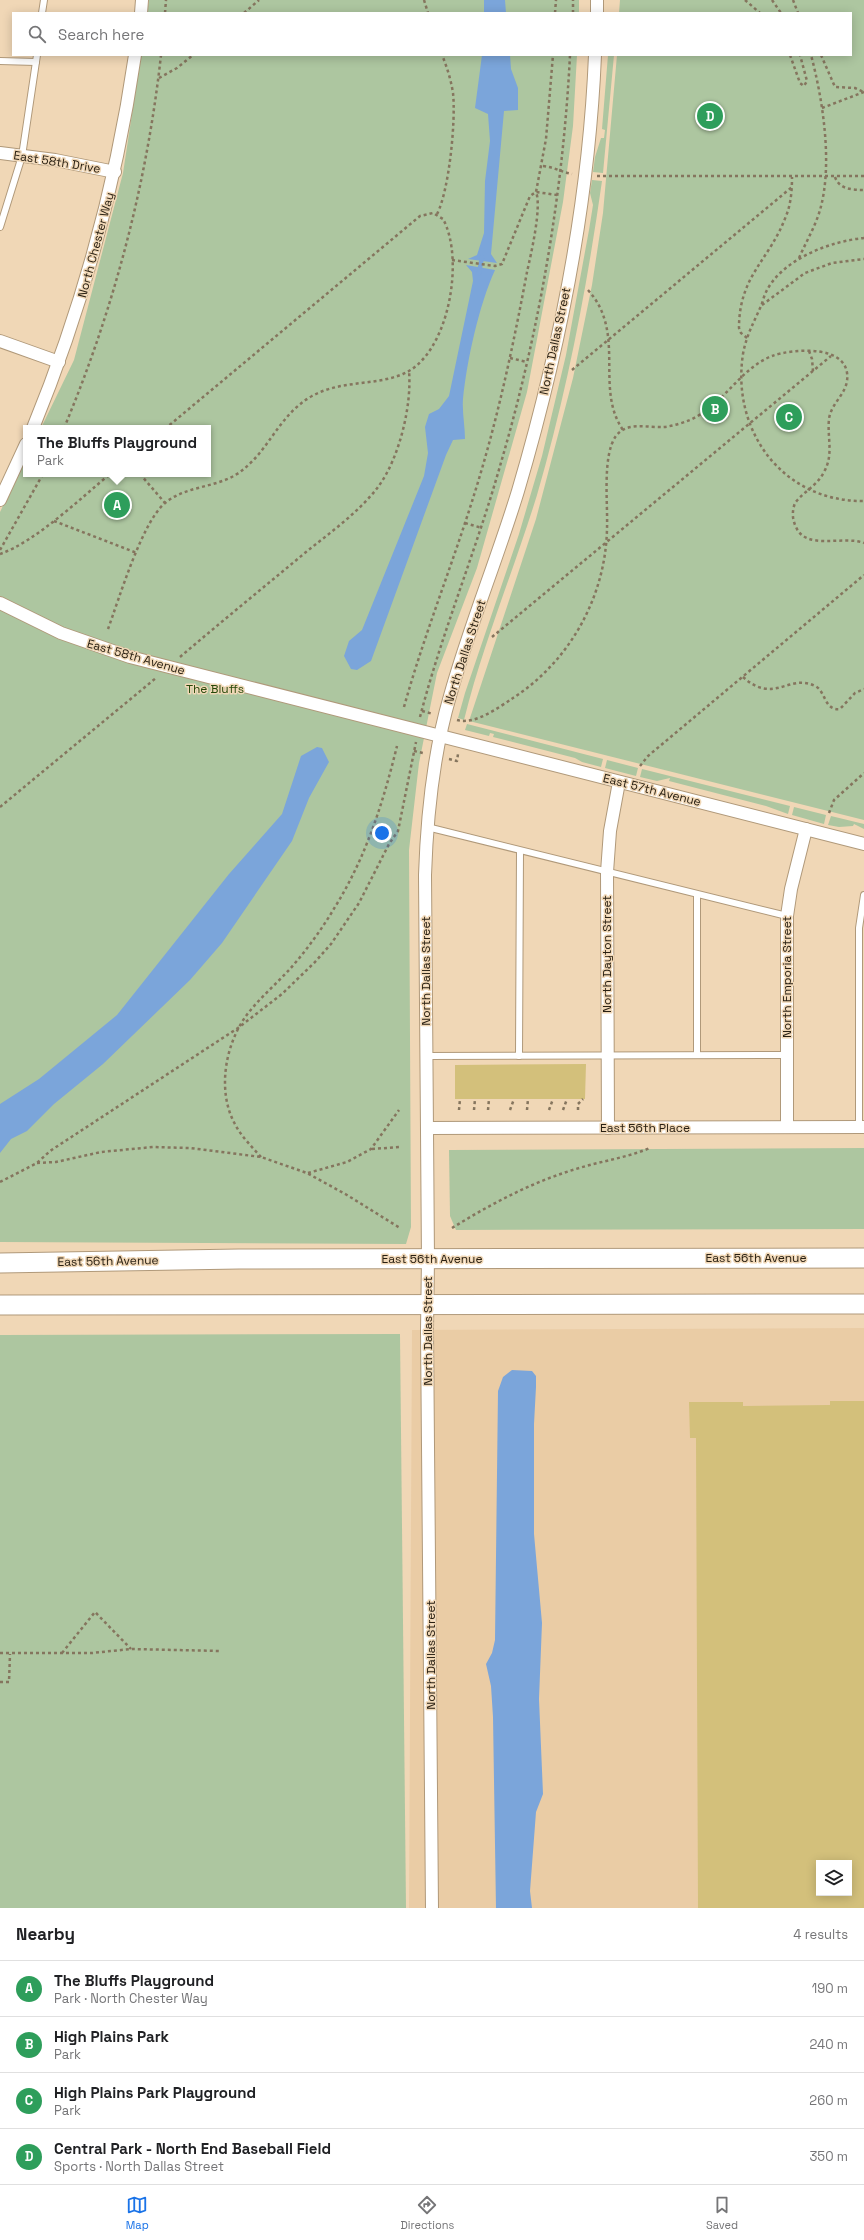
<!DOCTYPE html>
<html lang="en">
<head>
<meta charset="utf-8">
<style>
	body { margin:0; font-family:"Space Grotesk",sans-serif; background:#f2f2f2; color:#202124 }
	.controls { position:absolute; right:12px; bottom:12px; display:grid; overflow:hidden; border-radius:0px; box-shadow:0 2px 10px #0003 }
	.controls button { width:36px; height:36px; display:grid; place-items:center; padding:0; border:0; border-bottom:1px solid #e0e0e0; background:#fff; color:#202124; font:20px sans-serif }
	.you { position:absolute; left:382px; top:833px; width:14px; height:14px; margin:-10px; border:3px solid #fff; border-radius:50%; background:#1a73e8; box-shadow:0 0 0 6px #1a73e833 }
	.badge { display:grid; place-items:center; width:26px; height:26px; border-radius:50%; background:#1a73e8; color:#fff; font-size:13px; font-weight:700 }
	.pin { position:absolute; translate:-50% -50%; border:2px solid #fff; box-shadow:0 1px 4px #0006 }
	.popup { position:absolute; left:23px; top:425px; width:188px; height:52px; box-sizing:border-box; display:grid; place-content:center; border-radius:0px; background:#fff; filter:drop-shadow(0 1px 3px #0005); font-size:13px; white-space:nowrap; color:#757577 }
	.popup b { font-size:15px; color:#202124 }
	.popup::after { content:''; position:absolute; left:50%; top:100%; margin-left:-8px; border:8px solid transparent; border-top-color:#fff }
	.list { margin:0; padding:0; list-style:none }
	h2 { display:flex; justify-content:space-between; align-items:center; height:52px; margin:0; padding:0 16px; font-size:17px }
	h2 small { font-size:13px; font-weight:400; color:#757577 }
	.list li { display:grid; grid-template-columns:26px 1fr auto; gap:12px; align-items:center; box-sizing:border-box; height:56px; padding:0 16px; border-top:1px solid #e0e0e0 }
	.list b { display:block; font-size:15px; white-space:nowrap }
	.list p { margin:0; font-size:13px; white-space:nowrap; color:#757577 }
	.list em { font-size:13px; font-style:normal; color:#757577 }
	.icon { flex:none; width:22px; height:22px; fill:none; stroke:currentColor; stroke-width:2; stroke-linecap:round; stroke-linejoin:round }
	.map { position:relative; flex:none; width:864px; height:1908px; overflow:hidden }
	.search { position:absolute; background:#fff; box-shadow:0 2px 10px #0003; left:12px; right:12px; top:12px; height:44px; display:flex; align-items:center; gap:10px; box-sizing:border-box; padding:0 14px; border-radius:0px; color:#757577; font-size:15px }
	.sheet { height:276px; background:#fff }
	nav { display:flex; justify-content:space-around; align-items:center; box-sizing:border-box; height:56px; border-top:1px solid #e0e0e0; background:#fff; font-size:11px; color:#757577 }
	nav a { display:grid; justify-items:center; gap:2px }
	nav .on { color:#1a73e8 }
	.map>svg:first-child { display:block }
</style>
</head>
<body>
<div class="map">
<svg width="864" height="1908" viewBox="0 0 864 1908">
	<rect width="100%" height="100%" fill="#f0d7b6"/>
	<path fill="#eacca5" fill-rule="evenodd" d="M864 1328V1908H409L412 1330ZM819 1863H849V1893H819Z"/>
	<g fill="#adc6a0">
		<polygon points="149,0 579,0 579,13 147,13"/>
		<polygon points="620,0 864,0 864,820 469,721 536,519 573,378 592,285 603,213 617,55 851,55 851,13 619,13"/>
		<polygon points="141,55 577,55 573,126 563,202 527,392 477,568 437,673 419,763 409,850 411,1227 406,1244 0,1242 0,512 26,458 26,474 208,474 208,428 41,428 74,360 123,173"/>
		<polygon points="608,55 614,55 603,173 593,172 595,157 601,138 604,138 605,130 602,129"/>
		<path d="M592 180 602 181C587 287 567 392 537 495 514 570 483 643 464 720L458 718 465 693 519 534 542 456 566 355 589 230 593 205 590 193Z"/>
		<polygon points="467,724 603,759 601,767 582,762 575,758 493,737 494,734 490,733 489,736 465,730"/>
		<polygon points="607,760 638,768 636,776 605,768"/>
		<polygon points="642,769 790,806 788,814 766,806 669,781 670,778 657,781 640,777"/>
		<polygon points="794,807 826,815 824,824 792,815"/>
		<polygon points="831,816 864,824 864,829 854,824 853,826 839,827 828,825"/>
		<polygon points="864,1148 864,1229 456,1230 450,1216 449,1150"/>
		<polygon points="400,1334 406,1908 0,1908 0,1335"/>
	</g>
	<g fill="#7ba5da">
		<polygon points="484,0 505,0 506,13 484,13"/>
		<polygon points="482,55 510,55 511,69 518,88 518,110 504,111 491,254 497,263 468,259 477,255 484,233 485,181 490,141 488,114 475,108"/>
		<path d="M466 265 495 270C479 305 467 360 463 399 462 412 465 426 465 439L453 440 446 455 371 661 357 670 351 669 344 656 349 641 362 630 424 476 428 453 425 427 429 414 439 409 449 396 473 281 472 272Z"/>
		<polygon points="317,747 322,748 329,762 309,798 292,841 222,943 190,980 103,1064 54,1104 27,1131 11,1139 0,1153 0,1104 39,1079 117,1015 229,874 282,814 301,756"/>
		<polygon points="512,1370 532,1371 536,1376 536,1387 534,1424 534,1534 542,1623 539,1699 543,1794 536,1812 530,1891 532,1908 496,1908 493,1717 491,1686 486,1664 492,1653 495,1640 498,1391 503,1377"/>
	</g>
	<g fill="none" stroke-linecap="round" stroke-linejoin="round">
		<polyline stroke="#7ba5da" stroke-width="4.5" points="479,273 482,257"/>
	</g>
	<g fill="#d3c07b" fill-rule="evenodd">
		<polygon points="586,1064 585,1099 455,1099 455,1065"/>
		<path d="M830 1401H864V1908H698L696 1438H690L689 1402H743V1406L830 1405ZM819 1863H849V1893H819Z"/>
	</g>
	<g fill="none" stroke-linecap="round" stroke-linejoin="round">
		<defs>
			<g id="service">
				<polyline points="42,13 44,0"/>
				<polyline points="0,61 36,62"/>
				<polyline points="0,227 22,156 37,55"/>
				<polyline points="427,827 787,916"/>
				<polyline points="697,895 697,1055"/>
				<polyline points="426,1056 787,1055"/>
				<polyline points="519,1056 520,851"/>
				<polyline points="859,1127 859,928 864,895"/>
			</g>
			<g id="minor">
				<polyline points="141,13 142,0"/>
				<polyline points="597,13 597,0"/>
				<polyline points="0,153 55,160 115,172"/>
				<polyline points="0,341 59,362"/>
				<path d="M33 428C83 306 116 186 135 55"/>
				<polyline points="0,500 26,444"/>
				<polyline points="0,603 61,633 130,657 864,844"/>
				<polyline points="787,1127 787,916 791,889 806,829"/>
				<polyline points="427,1128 864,1127"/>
				<polyline points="608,1128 607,872 610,831 619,782"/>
				<path d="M432 1908 427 1330 428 1259 425 875C427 815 433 754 450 696 469 627 497 560 518 491 559 352 589 201 595 55"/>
			</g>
			<g id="primary">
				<polyline points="0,1263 239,1259 864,1258"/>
				<polyline points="0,1305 864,1304"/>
			</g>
		</defs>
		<use href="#service" stroke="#b0997a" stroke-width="8"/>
		<use href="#minor" stroke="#b0997a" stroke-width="14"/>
		<use href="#primary" stroke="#b0997a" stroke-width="21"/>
		<g stroke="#85755e" stroke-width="2.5" stroke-dasharray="3 3" stroke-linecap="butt">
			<polyline points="424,0 428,13"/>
			<polyline points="745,0 760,13"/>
			<polyline points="772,0 781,13"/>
			<polyline points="793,0 798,13"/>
			<polyline points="165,13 166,0"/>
			<polyline points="244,13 259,0"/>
			<polyline points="555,13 556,0"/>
			<polyline points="573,13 573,0"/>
			<polyline points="790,55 800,83 804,86 807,81 800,55"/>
			<polyline points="821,55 835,87 855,88 864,92"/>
			<polyline points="159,78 177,68 193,55"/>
			<polyline points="822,108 864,92"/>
			<path d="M543 166C554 167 561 172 572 174"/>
			<polyline points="597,176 864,176"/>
			<path d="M835 177C839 189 852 190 864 190"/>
			<path d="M437 214C449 191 456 121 453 93 451 80 447 67 442 55"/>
			<path d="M864 238C831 241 782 259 766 292 764 296 763 301 761 306 754 322 746 336 743 354 731 431 783 502 864 501"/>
			<path d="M799 258C806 242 815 227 820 210 833 165 823 100 811 55"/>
			<polyline points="452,260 495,266 502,264 530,196 536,192 557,195"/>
			<path d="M588 290C627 333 594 388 623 430"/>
			<polyline points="762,305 805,273 832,263 864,259"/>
			<path d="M747 338 741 333 739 328C739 275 770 260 786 216 791 204 792 190 792 177"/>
			<polyline points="809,351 812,359 813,371"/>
			<polyline points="510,358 527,362"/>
			<polyline points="572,370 792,187"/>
			<path d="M64 428C114 309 147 183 161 55"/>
			<polyline points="140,474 165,503"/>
			<polyline points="54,521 137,553"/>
			<polyline points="465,523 482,528"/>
			<polyline points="0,550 43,474"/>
			<path d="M0 554C35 542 81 498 110 474"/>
			<path d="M108 629C119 599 142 522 165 503 185 486 215 488 237 474 269 453 277 416 312 396 341 380 374 386 403 374 449 355 465 259 443 219L433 213 420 216 166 428"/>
			<polyline points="492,637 831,356"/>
			<path d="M180 657C221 622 264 587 306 552 331 532 359 512 378 487 399 459 412 406 409 371"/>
			<path d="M743 677C774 705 789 673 815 686 826 691 824 711 840 709L855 693 864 689"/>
			<path d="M404 707C424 635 452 566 474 495 497 422 513 347 527 272 531 254 542 207 536 192L546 139 553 55"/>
			<polyline points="422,711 433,714"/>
			<path d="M420 717C442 632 476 551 500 466 539 333 563 194 570 55"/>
			<path d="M457 720C475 725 498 708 513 698 570 661 606 596 607 528 608 504 602 455 616 436 627 421 648 428 664 427 673 426 682 423 690 420 725 404 739 369 772 356 794 348 852 344 847 381 845 395 831 404 829 419 827 438 834 454 824 472 817 486 804 491 795 503 792 511 792 519 796 527 806 551 843 535 864 543"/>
			<polyline points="414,751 423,753"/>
			<polyline points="449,759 457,761 458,754"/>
			<polyline points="640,766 648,756 864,575"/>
			<polyline points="0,807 156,678"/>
			<polyline points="829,813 834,800 864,773"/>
			<polyline points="459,1110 460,1099"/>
			<polyline points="474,1110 475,1099"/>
			<polyline points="488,1110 489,1099"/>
			<polyline points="510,1110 514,1099"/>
			<polyline points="527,1110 528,1099"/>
			<polyline points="549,1110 553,1099"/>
			<polyline points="563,1110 567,1099"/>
			<polyline points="578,1110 578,1104 583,1099"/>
			<polyline points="372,1149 400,1147"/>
			<path d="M261 1157C252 1147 242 1137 236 1126 216 1092 225 1042 249 1012 261 997 276 984 289 970 306 951 322 929 335 907 366 857 383 803 397 746"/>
			<polyline points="37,1163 56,1162 101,1152 153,1147 190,1148 261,1157 307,1173 347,1195 400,1228"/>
			<polyline points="308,1173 347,1162 371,1149 399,1110"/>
			<polyline points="0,1182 37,1163 50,1151 238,1028 282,994 315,962 331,944 359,903 389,844 398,831 416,742"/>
			<path d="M452 1228C491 1204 532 1182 576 1169 601 1161 626 1158 650 1148"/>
			<polyline points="0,1653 92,1653 131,1649 221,1651"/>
			<polyline points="62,1653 95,1612 131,1649"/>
			<polyline points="0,1682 9,1682 10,1654"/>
		</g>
		<use href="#service" stroke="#fff" stroke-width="6"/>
		<use href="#minor" stroke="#fff" stroke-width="12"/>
		<use href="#primary" stroke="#fff" stroke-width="19"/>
	</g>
	<g text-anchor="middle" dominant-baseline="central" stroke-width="3" stroke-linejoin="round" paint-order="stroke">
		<g font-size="12" fill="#292013" stroke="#f0d7b6">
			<text transform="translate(57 162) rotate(9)">East 58th Drive</text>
			<text transform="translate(96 245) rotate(-75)">North Chester Way</text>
			<text transform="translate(555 341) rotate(-78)">North Dallas Street</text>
			<text transform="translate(465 652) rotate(-72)">North Dallas Street</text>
			<text transform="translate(136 657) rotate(16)">East 58th Avenue</text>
			<text transform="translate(652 790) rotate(14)">East 57th Avenue</text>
			<text transform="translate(607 954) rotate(-90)">North Dayton Street</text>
			<text transform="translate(426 971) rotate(-90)">North Dallas Street</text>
			<text transform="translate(787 977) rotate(-90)">North Emporia Street</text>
			<text x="645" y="1128">East 56th Place</text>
			<text x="756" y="1258">East 56th Avenue</text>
			<text x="432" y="1259">East 56th Avenue</text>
			<text transform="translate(108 1261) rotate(-1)">East 56th Avenue</text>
			<text transform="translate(428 1331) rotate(-90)">North Dallas Street</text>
			<text transform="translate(431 1655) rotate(-90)">North Dallas Street</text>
		</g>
		<g font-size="12" fill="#254809" stroke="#f0d7b6">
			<text x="215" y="689">The Bluffs</text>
		</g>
	</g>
</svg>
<div class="controls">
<button><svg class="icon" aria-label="layers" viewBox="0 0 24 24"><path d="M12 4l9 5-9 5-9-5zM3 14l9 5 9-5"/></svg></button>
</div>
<div class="you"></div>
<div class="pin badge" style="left:117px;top:505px;background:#2e9e5b">A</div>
<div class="popup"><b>The Bluffs Playground</b>Park</div>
<div class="pin badge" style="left:715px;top:409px;background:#2e9e5b">B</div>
<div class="pin badge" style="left:789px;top:417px;background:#2e9e5b">C</div>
<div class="pin badge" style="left:710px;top:116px;background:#2e9e5b">D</div>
<div class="search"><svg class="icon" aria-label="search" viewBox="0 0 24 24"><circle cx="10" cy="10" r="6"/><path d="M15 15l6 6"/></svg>Search here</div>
</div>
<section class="sheet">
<h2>Nearby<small>4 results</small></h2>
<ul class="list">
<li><span class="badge" style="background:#2e9e5b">A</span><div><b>The Bluffs Playground</b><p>Park · North Chester Way</p></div><em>190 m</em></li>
<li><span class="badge" style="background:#2e9e5b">B</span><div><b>High Plains Park</b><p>Park</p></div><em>240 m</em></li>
<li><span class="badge" style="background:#2e9e5b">C</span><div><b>High Plains Park Playground</b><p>Park</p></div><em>260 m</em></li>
<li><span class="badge" style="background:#2e9e5b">D</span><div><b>Central Park - North End Baseball Field</b><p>Sports · North Dallas Street</p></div><em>350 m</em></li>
</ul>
</section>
<nav>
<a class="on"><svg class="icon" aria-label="map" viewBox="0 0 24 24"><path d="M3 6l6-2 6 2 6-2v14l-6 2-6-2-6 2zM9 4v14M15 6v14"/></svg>Map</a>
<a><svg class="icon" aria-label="directions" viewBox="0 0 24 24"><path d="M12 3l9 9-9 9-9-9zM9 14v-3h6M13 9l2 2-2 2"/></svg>Directions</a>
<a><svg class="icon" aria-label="saved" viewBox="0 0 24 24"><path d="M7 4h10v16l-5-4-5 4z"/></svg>Saved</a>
</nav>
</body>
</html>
